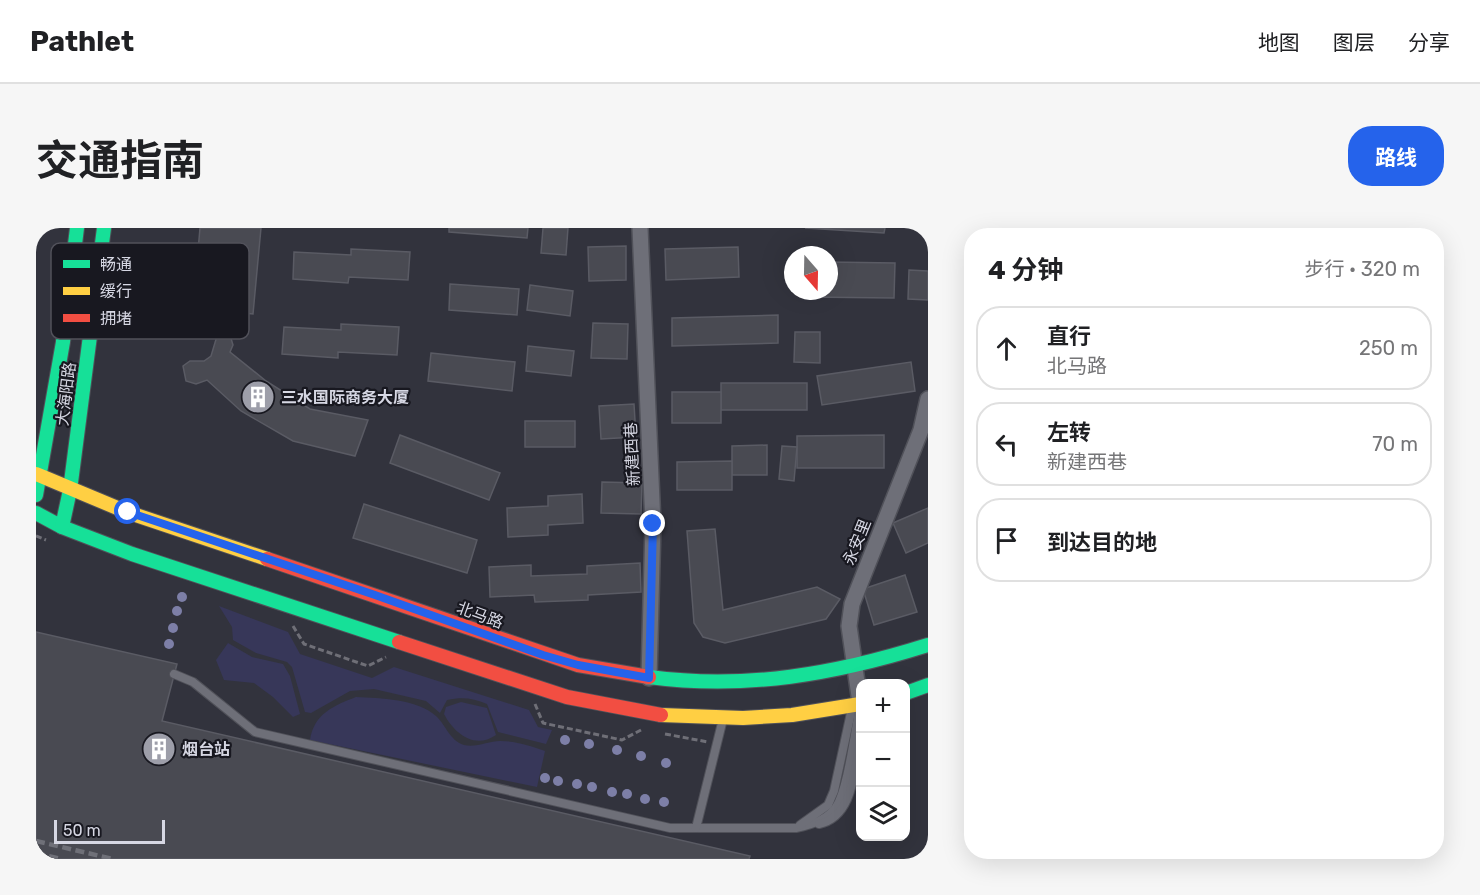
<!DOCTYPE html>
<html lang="zh">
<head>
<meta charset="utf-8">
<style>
	body { margin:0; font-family:Rubik,"Noto Sans SC",sans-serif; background:#f6f6f6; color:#202124 }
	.controls { position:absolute; right:18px; bottom:18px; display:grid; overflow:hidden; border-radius:12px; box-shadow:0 6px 24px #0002 }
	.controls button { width:54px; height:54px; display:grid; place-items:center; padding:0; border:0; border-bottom:2px solid #e0e0e0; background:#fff; color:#202124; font:30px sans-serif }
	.compass { position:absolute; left:748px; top:18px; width:54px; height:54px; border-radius:50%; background:#fff; box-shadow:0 6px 24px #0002; rotate:160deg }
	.scale { position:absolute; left:18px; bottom:15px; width:111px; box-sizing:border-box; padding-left:6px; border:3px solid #d6d7e3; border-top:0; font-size:16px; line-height:21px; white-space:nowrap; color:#d6d7e3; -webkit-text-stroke:4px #181820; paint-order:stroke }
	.stop { position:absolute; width:18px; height:18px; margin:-14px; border:4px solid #2563eb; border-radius:50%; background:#fff }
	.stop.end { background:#2563eb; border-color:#fff; box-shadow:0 2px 6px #0008 }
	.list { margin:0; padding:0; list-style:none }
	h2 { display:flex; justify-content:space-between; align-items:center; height:78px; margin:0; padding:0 24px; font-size:26px }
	h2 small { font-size:20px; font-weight:400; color:#757577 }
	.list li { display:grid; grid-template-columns:39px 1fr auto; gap:18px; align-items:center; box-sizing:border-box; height:84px; margin:0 12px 12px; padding:0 12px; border:2px solid #e0e0e0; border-radius:24px }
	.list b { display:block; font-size:22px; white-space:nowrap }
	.list p { margin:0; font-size:20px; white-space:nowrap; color:#757577 }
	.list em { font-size:20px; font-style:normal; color:#757577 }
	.icon { flex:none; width:33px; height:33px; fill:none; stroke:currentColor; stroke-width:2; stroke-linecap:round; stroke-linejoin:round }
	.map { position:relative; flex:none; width:892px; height:631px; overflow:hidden; border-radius:24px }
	header { display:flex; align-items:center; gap:36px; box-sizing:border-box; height:84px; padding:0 30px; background:#fff; border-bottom:2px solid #e0e0e0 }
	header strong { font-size:28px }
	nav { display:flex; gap:33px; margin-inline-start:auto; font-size:21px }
	.intro { display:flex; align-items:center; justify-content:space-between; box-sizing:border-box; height:144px; padding:0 36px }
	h1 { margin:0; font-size:42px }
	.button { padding:15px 27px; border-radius:24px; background:#2563eb; color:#fff; font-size:21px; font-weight:700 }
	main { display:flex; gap:36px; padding:0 36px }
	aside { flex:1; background:#fff; border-radius:24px; box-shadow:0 6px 24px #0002 }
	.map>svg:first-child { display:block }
</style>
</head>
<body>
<header>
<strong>Pathlet</strong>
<nav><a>地图</a><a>图层</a><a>分享</a></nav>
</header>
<div class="intro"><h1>交通指南</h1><a class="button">路线</a></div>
<main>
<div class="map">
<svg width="892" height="631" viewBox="0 0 892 631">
	<rect width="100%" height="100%" fill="#32333d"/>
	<g fill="#373759">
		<path d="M183 378 252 404 264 426 336 450 358 439 493 482 502 499 516 502 510 516 462 504 451 476C437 470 426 469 411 472L404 485 390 473 338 461 314 463 275 485 269 484 256 439 251 434 220 425 197 412 196 399Z"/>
		<polygon points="192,415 216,429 247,436 254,448 264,486 257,489 237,469 218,455 188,452 180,432"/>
		<path d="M320 469C344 470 381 471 400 488 410 497 413 512 428 517 440 520 453 513 464 513 480 513 495 518 509 523L501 559 274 512C278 486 297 478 320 469Z"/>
		<path d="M425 474 451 480 460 507C438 522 418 505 408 486L410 479Z"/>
	</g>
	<g fill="#494a52" stroke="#5a5b64" stroke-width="1.5">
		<polygon points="164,0 225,0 217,86 157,80"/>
		<polygon points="413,0 492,0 491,10 413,4"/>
		<polygon points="507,0 532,0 530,27 505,25"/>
		<polygon points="769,0 849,0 848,5"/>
		<polygon points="590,18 590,52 553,53 552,19"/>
		<polygon points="702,19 703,49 630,52 629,21"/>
		<polygon points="315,21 374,24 372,52 313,49 312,55 257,51 258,24 315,27"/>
		<polygon points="793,34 859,35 858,70 771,69 772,63 793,63"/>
		<polygon points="873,42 892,43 892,72 872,71"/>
		<polygon points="414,56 483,61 481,87 413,82"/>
		<polygon points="494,57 537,63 534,88 491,82"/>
		<polygon points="742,87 742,115 636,118 636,90"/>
		<polygon points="557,95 592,96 591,131 555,130"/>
		<polygon points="305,96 363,99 361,127 302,124 302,130 246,126 248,99 305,102"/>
		<polygon points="759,104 784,104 784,135 758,134"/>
		<polygon points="188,105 194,107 197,117 194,124 230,153 274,181 332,192 319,228 257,213 205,183 171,152 160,156 150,153 147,138 154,133 168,133 175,128 181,108"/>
		<polygon points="492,118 538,123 535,148 490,143"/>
		<polygon points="395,125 479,134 476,163 392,153"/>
		<polygon points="875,134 879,163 786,177 781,148"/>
		<rect x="685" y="155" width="86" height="27"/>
		<rect x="636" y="164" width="49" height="31"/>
		<polygon points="598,176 600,209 565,211 563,178"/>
		<rect x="489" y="193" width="50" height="26"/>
		<polygon points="364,207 464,245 453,272 354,235"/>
		<polygon points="848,207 848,240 761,240 761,208"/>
		<polygon points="731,217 731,247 696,247 696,218"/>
		<polygon points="746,218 761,219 758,253 743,251"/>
		<polygon points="696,233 696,262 641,262 641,234"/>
		<polygon points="566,254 606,255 605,286 565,285"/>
		<polygon points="546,266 547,295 512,297 512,307 472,309 471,280 512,278 512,268"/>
		<polygon points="328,276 441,312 431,345 317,310"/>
		<polygon points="892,280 892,315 870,325 857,295"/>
		<polygon points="679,301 687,382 781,359 804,371 790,391 689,415 667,409 658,395 651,303"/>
		<polygon points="604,335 605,364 552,367 552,372 499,374 498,367 454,369 453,339 495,337 495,348 551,346 551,338"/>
		<polygon points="869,347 881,384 838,397 827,361"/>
		<polygon points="0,404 141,436 126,493 714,628 713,631 0,631"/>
	</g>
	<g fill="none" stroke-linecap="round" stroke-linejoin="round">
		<defs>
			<g id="lane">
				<path d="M138 446 157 454 219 504 634 600H760C776 597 791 592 800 579 812 562 819 501 824 479"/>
				<path d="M783 596C817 589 818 544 824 515"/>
				<polyline points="764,597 792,577 798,563 816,480"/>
				<polyline points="660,600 687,491"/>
			</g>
			<g id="street">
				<polyline points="604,0 617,296 613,450"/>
				<polyline points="824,475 813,398 816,376 885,202 892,171"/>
			</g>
			<g id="fast">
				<polyline points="0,267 27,114 41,0"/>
				<polyline points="0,285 26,299 96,326 363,414"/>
				<polyline points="26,299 34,262 68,0"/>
				<path d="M613 449C710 462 800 446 892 417"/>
				<polyline points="870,465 892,457"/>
			</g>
			<g id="slow">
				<polyline points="0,246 91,284 231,331"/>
				<polyline points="625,487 707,490 756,487 824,476"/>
			</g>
			<g id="jam">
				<polyline points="231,331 542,437 613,449"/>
				<polyline points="363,414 531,469 625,487"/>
			</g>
		</defs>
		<use href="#lane" stroke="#505159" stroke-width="10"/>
		<use href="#street" stroke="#505159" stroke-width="18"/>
		<use href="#fast" stroke="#505159" stroke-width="16"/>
		<use href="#slow" stroke="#505159" stroke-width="16"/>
		<use href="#jam" stroke="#505159" stroke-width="16"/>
		<g stroke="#6f6f77" stroke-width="3" stroke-dasharray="6 3" stroke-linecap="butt">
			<polyline points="0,308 10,312"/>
			<polyline points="257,398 268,416 332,438 350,429"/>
			<polyline points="499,476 507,495 586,512 605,502"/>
			<polyline points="629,506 672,514"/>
		</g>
		<use href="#lane" stroke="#6e6f78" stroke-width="8"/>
		<use href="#street" stroke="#6e6f78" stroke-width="15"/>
		<use href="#fast" stroke="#16e098" stroke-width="14"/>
		<use href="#slow" stroke="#ffcf43" stroke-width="14"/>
		<use href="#jam" stroke="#f24e42" stroke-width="14"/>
		<g stroke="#6f7078" stroke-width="4.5" stroke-dasharray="9 4.5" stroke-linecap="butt">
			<polyline points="0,613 77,631"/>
			<polyline points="0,625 25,631"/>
		</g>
	</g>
	<g fill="#7d7fa7">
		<circle cx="146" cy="369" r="5"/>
		<circle cx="141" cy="383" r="5"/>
		<circle cx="137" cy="400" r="5"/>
		<circle cx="133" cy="416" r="5"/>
		<circle cx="529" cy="512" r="5"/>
		<circle cx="553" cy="516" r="5"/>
		<circle cx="581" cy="522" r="5"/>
		<circle cx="605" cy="528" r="5"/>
		<circle cx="630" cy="535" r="5"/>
		<circle cx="509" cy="550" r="5"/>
		<circle cx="522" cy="553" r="5"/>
		<circle cx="541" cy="556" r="5"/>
		<circle cx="556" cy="559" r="5"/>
		<circle cx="576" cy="564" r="5"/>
		<circle cx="591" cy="566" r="5"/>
		<circle cx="609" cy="571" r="5"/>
		<circle cx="628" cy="574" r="5"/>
	</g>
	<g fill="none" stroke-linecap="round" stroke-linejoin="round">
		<polyline stroke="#2563eb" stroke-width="8" points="92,284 339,367 507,427 542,437 613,450 617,296"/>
	</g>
	<defs>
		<symbol id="building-disc" viewBox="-11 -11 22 22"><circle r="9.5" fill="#9d9ea9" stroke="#181820"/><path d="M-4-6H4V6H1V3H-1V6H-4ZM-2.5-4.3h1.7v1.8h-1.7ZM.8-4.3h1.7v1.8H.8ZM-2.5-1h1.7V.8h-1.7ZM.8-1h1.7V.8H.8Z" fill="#fff"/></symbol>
	</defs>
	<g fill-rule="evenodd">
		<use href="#building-disc" x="203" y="150" width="38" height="38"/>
		<use href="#building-disc" x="104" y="502" width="38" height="38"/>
	</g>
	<g text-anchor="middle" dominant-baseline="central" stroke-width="4.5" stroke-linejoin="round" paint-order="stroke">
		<g font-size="16" fill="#d6d7e3" stroke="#181820">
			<text transform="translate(30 166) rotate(-83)">大海阳路</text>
			<text transform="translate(596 226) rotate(-93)">新建西巷</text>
			<text transform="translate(821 314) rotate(-68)">永安里</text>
			<text transform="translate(444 387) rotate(20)">北马路</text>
		</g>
		<g font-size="16" font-weight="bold" fill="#d6d7e3" stroke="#181820" text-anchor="start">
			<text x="245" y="169">三水国际商务大厦</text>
			<text x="146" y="521">烟台站</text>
		</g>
	</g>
	<rect x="15" y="15" width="198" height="96" rx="9" fill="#181820" stroke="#51515a" stroke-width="1.5"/>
	<rect x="27" y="32" width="27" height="8" fill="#16e098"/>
	<rect x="27" y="59" width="27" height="8" fill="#ffcf43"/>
	<rect x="27" y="86" width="27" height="8" fill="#f24e42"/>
	<g font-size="16" fill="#d6d7e3">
		<text x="64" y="42">畅通</text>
		<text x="64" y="69">缓行</text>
		<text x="64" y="96">拥堵</text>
	</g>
</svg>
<div class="controls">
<button>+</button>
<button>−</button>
<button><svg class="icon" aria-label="layers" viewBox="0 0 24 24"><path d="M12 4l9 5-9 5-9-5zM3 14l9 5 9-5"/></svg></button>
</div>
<svg class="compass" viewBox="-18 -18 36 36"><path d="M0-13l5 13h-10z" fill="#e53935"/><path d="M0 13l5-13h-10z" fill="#757577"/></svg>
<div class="scale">50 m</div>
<div class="stop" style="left:92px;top:284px"></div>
<div class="stop end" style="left:617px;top:296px"></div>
</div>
<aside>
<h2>4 分钟<small>步行 · 320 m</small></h2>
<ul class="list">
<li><svg class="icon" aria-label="ahead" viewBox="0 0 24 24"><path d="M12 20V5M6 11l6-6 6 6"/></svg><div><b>直行</b><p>北马路</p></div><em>250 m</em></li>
<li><svg class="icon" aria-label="left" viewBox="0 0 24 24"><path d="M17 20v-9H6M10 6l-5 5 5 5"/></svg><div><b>左转</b><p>新建西巷</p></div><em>70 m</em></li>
<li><svg class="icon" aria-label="arrive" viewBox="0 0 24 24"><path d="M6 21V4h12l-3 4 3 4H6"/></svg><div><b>到达目的地</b></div></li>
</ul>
</aside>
</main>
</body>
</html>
